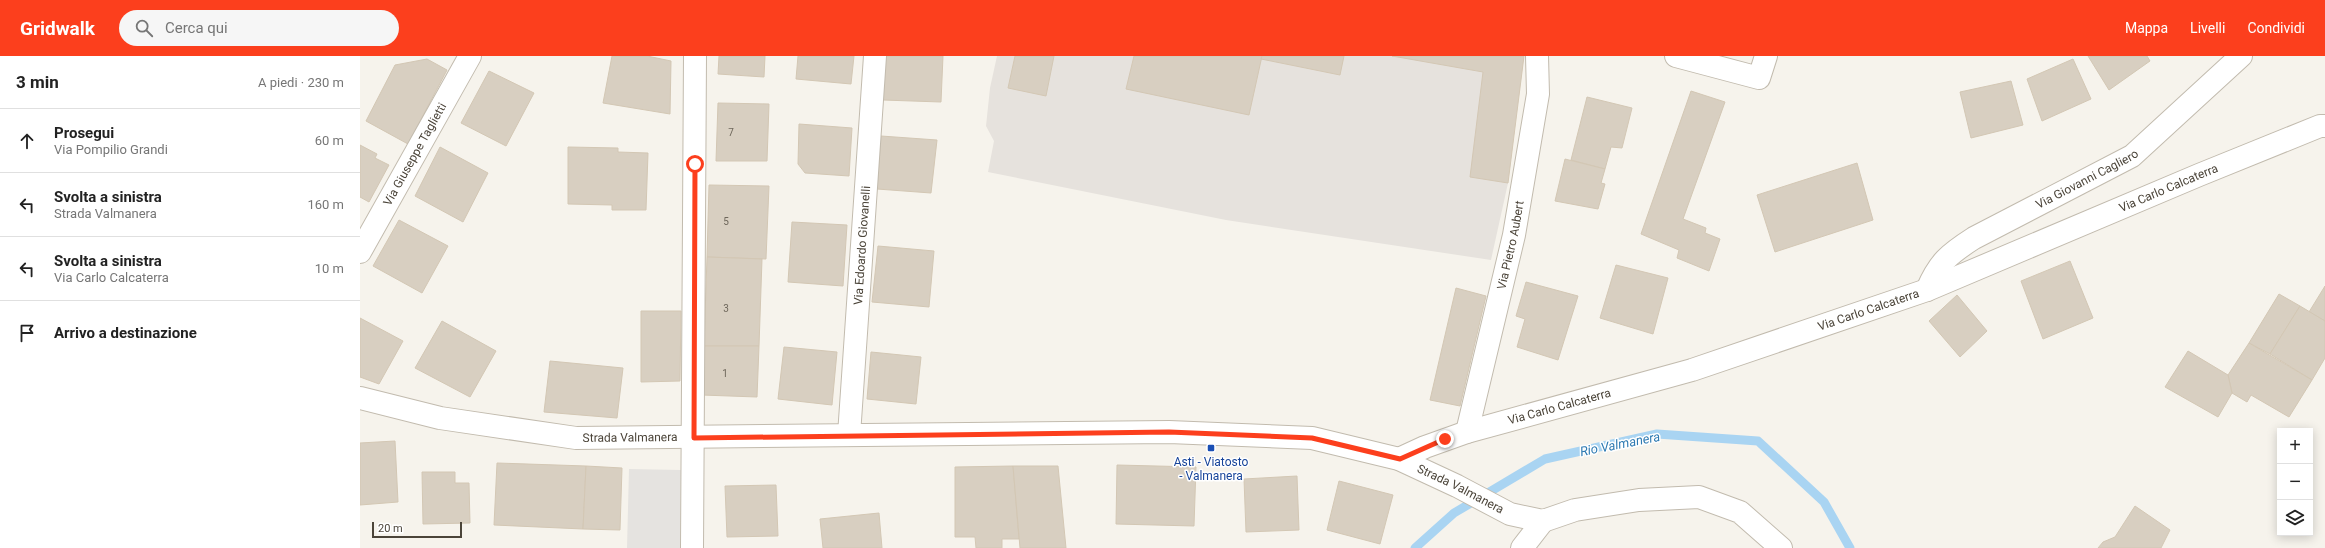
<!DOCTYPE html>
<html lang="it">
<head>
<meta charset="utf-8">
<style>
	body { margin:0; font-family:Roboto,sans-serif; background:#f6f6f6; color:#222 }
	.controls { position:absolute; right:12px; bottom:12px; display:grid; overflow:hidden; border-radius:0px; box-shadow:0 2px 10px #0003 }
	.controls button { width:36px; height:36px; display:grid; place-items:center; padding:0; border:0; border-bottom:1px solid #e0e0e0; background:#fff; color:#222; font:20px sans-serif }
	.scale { position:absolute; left:12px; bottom:10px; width:90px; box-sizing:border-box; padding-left:4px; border:2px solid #4b4439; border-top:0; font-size:11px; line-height:14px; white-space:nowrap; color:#4b4439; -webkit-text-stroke:3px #fff; paint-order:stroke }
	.stop { position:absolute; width:12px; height:12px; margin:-9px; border:3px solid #fc3f1d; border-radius:50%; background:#fff }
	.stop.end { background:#fc3f1d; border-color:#fff; box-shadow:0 1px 4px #0008 }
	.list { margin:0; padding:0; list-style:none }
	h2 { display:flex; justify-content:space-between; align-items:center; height:52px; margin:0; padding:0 16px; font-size:17px }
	h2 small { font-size:13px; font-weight:400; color:#767676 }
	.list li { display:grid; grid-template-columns:26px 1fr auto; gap:12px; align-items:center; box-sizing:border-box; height:64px; padding:0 16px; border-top:1px solid #e0e0e0 }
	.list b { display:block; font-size:15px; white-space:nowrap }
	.list p { margin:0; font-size:13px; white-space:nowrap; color:#767676 }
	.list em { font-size:13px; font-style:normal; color:#767676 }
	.icon { flex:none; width:22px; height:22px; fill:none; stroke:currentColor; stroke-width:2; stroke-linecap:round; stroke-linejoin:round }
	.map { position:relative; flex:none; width:1965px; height:492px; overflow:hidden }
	header { display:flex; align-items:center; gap:24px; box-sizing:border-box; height:56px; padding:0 20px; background:#fc3f1d; color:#fff }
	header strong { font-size:19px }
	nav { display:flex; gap:22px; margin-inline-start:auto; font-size:14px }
	.search { width:280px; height:36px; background:#f6f6f6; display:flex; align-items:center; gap:10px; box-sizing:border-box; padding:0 14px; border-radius:22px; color:#767676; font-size:15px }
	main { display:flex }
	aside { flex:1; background:#fff }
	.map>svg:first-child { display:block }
</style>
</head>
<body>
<header>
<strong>Gridwalk</strong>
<div class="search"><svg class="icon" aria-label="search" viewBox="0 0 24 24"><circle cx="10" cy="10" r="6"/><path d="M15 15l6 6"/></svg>Cerca qui</div>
<nav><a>Mappa</a><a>Livelli</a><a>Condividi</a></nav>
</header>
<main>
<aside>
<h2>3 min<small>A piedi · 230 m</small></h2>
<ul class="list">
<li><svg class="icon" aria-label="ahead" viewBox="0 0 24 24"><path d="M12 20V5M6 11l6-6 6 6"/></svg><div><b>Prosegui</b><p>Via Pompilio Grandi</p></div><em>60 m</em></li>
<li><svg class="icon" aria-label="left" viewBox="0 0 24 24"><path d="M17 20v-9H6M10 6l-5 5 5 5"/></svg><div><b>Svolta a sinistra</b><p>Strada Valmanera</p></div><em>160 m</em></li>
<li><svg class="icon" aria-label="left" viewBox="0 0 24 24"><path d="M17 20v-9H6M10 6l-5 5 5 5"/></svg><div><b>Svolta a sinistra</b><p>Via Carlo Calcaterra</p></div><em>10 m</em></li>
<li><svg class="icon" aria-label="arrive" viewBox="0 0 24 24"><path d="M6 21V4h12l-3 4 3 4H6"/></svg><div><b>Arrivo a destinazione</b></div></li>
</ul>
</aside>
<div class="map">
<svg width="1965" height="492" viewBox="0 0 1965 492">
	<rect width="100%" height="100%" fill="#f6f3ec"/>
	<polygon fill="#e6e2dd" points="637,0 1164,0 1148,127 1131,204 866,164 628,116 634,85 626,70 630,32"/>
	<polygon fill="#e5e3e0" points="269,413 321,414 320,492 267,492"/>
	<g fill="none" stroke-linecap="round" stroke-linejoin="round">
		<polyline stroke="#a9d4f2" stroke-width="9" points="1055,492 1094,457 1185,403 1297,378 1398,385 1464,446 1490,492"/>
	</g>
	<g fill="#d8cfc1" stroke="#d3c7b4">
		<polygon points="252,0 287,0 311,5 310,58 243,47"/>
		<polygon points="359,0 405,0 404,21 358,18"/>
		<polygon points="438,0 494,0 491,28 436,23"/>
		<polygon points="525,0 583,0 581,46 523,44"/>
		<polygon points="655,0 694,0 686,40 648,32"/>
		<polygon points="774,0 902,0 889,59 766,33"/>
		<polygon points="902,0 984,0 980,19 901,3"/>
		<polygon points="1032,0 1164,0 1148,127 1110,121 1123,16"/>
		<polygon points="1728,0 1787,0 1790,5 1749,34"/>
		<polygon points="67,3 87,14 48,88 6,65 35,9"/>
		<polygon points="1713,3 1731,43 1682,65 1667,23"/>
		<polygon points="129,15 174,37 146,90 101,67"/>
		<polygon points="1651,25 1663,69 1611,82 1600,36"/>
		<polygon points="1331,35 1365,46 1323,163 1346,172 1345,177 1360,183 1349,215 1317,202 1319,194 1281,178"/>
		<polygon points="1227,41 1272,52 1262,92 1251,91 1245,113 1211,104"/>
		<polygon points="358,47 409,48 407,105 356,105"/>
		<polygon points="439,68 492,72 489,120 445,117 438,108"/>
		<polygon points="521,80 577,84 571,137 517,133"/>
		<polygon points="0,89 17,98 15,102 29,109 9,146 0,141"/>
		<polygon points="80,91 128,117 103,166 55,140"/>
		<polygon points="208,91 258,92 258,96 288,97 286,154 252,154 252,149 208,148"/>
		<polygon points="1205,103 1245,113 1241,127 1245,128 1238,153 1195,145"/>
		<polygon points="1497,107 1513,164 1415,196 1397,139"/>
		<polygon points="349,129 409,130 406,203 347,201"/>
		<polygon points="39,164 88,190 62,237 13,210"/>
		<polygon points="432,166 487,169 483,230 428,226"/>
		<polygon points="518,190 574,195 569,251 512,246"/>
		<polygon points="347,201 402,203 399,290 344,290"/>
		<polygon points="1710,205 1733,262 1683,283 1661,225"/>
		<polygon points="1256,209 1308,222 1293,278 1240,262"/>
		<polygon points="1166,226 1218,240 1198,304 1157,291 1165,263 1156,260"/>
		<polygon points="1965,230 1965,265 1949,256"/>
		<polygon points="1096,232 1126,240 1100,350 1070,344"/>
		<polygon points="1919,238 1940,250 1910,298 1889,287"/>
		<polygon points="1597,239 1627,275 1600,301 1569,265"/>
		<polygon points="1940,250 1965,265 1965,302 1952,324 1910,298"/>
		<polygon points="281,255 321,255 320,325 281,326"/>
		<polygon points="0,262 43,285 19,328 0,321"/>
		<polygon points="82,265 136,295 110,341 55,312"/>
		<polygon points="1889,287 1952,324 1929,361 1891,339 1887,346 1872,337 1868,319"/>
		<polygon points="344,290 399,290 397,341 342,339"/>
		<polygon points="424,291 477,296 472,349 418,343"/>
		<polygon points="1828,295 1868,319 1872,337 1858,361 1805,331"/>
		<polygon points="511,296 561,301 556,348 507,343"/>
		<polygon points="190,305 263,312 257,362 184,356"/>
		<polygon points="35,385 38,446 0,449 0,387"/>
		<polygon points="137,407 226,410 223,473 134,469"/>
		<polygon points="757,409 836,411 834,470 756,468"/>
		<polygon points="226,410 262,412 260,474 223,473"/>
		<polygon points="653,410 659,483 642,483 642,492 616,492 615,481 595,481 595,411"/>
		<polygon points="653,410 698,410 706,492 660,492"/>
		<polygon points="62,416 95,416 95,427 109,427 110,467 63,468"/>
		<polygon points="937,420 939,474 886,476 884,423"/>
		<polygon points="979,425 1033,439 1020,488 967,474"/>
		<polygon points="416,429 418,480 367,481 365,430"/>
		<polygon points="1775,450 1810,474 1801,492 1738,492 1743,486 1755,481"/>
		<polygon points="519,457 522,492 463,492 460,463"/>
	</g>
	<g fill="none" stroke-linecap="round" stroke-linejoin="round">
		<defs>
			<g id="minor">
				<polyline points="1316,0 1399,22 1406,0"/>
				<path id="s1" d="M0 196 110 0"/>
				<path id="s2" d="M1567 234C1579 206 1589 198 1614 182L1772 100 1881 0"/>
				<path id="s3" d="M0 342 80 362 216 382 809 376 952 382 1039 403 1097 430 1150 458 1183 465 1215 454 1279 444 1339 441 1380 456 1421 492"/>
				<path id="s4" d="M1107 376 1154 179 1178 38 1177 0"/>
				<path id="s5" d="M489 379 515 0"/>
				<path id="s6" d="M1039 403 1065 391 1107 376 1332 314 1567 234 1839 119 1960 70H1965"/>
				<polyline points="332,492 335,0"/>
				<polyline points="1162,492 1183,465"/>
			</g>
		</defs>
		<use href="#minor" stroke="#c2bbae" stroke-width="24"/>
		<use href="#minor" stroke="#fff" stroke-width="22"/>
	</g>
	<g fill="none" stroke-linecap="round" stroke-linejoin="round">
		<polyline stroke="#fc3f1d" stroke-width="5" points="335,108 334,382 809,376 952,382 1040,403 1085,383"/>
	</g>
	<rect fill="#1a4fb4" stroke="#fff" stroke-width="1.5" x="847" y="388" width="8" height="8" rx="2"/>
	<g text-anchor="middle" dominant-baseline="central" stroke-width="3" stroke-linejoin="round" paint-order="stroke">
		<g font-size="10" fill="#6e675b">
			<text x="371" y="76">7</text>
			<text x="366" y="165">5</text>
			<text x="366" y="252">3</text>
			<text x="365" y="317">1</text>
		</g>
		<g font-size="12" fill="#4b4439" stroke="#fff">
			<text stroke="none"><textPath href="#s1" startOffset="112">Via Giuseppe Taglietti</textPath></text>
			<text stroke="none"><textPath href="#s2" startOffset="199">Via Giovanni Cagliero</textPath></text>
			<text stroke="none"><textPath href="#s6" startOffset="817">Via Carlo Calcaterra</textPath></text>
			<text stroke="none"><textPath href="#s4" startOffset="192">Via Pietro Aubert</textPath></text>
			<text stroke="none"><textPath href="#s5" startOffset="190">Via Edoardo Giovanelli</textPath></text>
			<text stroke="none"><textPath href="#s6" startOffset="493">Via Carlo Calcaterra</textPath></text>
			<text stroke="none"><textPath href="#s6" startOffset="169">Via Carlo Calcaterra</textPath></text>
			<text stroke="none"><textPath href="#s3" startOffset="274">Strada Valmanera</textPath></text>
			<text stroke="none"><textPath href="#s3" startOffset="1114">Strada Valmanera</textPath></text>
		</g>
		<g font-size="12" fill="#164399" stroke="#fff">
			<text x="851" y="406">Asti - Viatosto<tspan x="851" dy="14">- Valmanera</tspan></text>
		</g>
		<g font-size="13" font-style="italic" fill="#2e7ab2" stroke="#fff">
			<text transform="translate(1260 388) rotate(-11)">Rio Valmanera</text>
		</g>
	</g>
</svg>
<div class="controls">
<button>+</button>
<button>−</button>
<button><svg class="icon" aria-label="layers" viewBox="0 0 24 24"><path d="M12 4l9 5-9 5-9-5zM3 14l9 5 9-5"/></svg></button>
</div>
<div class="scale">20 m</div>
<div class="stop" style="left:335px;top:108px"></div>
<div class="stop end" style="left:1085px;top:383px"></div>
</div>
</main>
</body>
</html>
